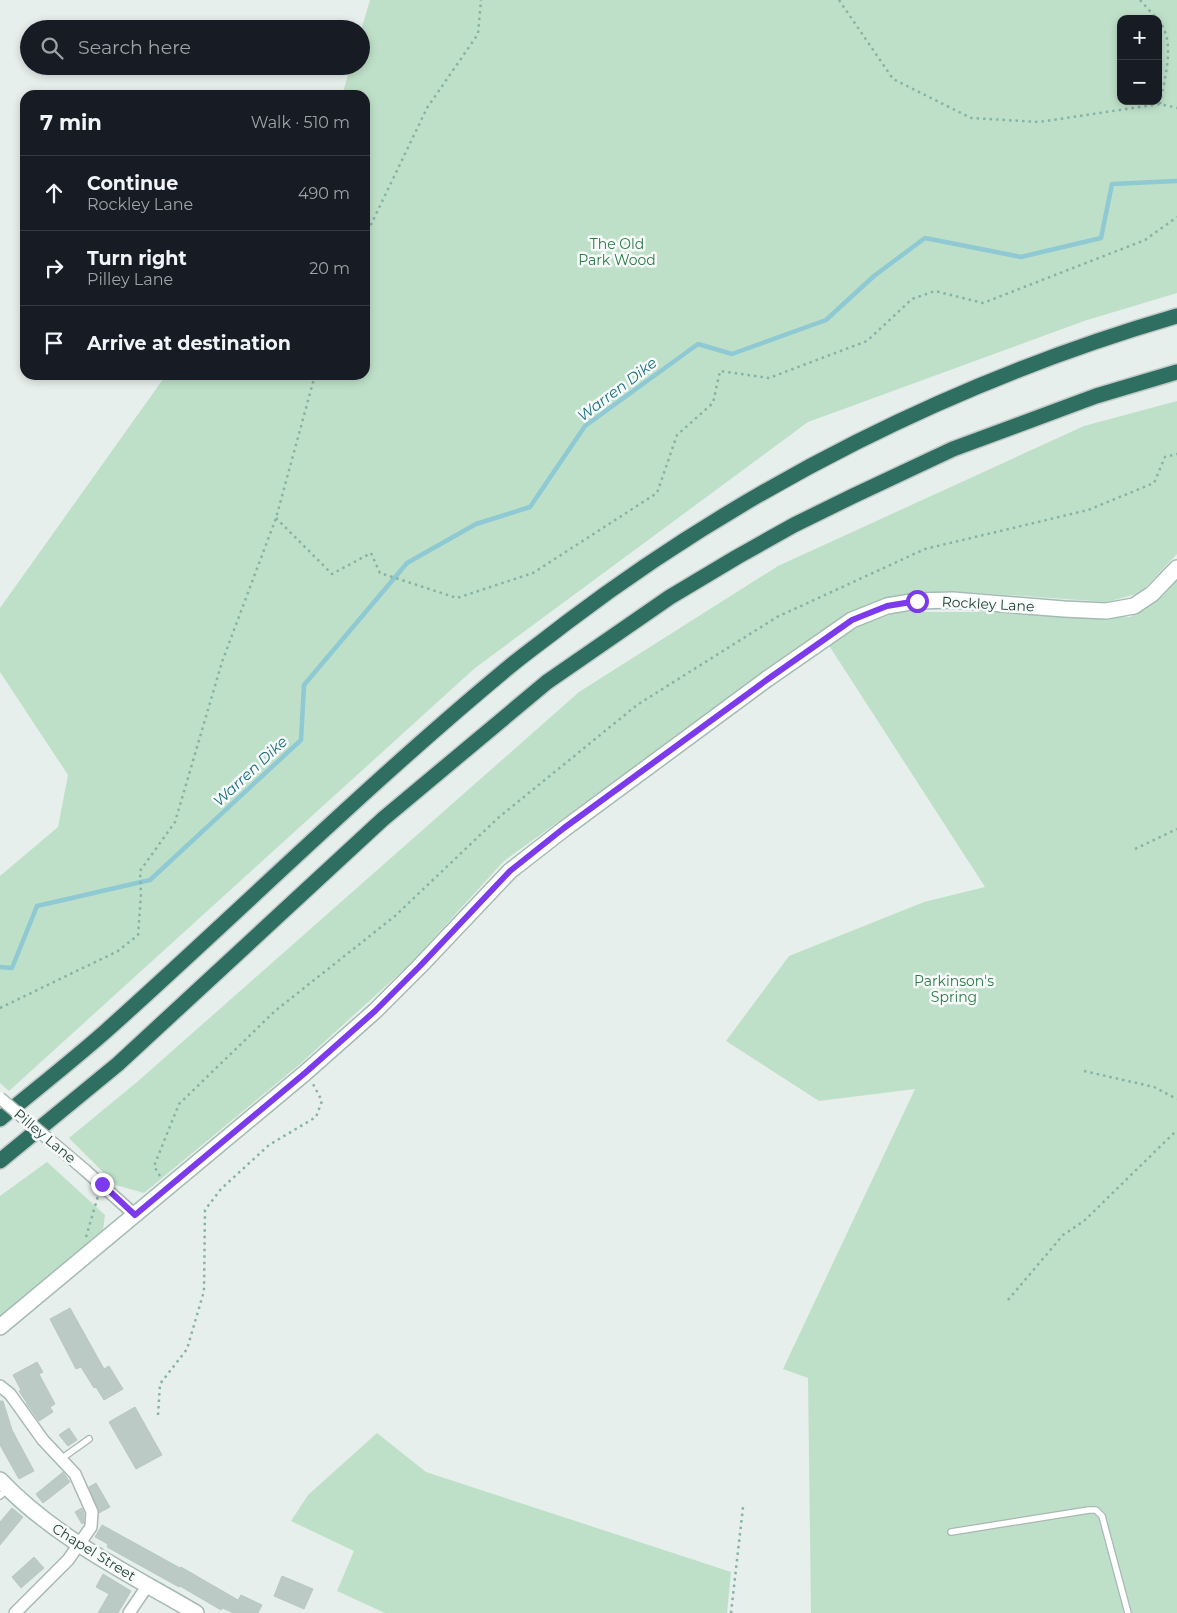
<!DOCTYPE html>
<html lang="en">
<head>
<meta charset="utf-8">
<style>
	body { margin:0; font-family:Montserrat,sans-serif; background:#242831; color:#f1f3f6 }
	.controls { position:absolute; right:15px; top:15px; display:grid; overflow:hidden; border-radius:10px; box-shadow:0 2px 8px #0003 }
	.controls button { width:45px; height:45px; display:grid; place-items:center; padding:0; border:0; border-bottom:1px solid #363941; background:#171b24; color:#f1f3f6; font:25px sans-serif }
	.stop { position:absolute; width:15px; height:15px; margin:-11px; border:4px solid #7c3aed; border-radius:50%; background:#fff }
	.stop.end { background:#7c3aed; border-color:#fff; box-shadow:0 1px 5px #0008 }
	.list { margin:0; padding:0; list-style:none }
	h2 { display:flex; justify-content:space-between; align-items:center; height:65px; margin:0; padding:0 20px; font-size:21px }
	h2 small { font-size:16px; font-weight:400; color:#9ea1a6 }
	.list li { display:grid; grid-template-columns:32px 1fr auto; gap:15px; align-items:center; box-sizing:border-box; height:75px; padding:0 20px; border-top:1px solid #363941 }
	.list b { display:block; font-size:19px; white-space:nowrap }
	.list p { margin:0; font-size:16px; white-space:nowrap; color:#9ea1a6 }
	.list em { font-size:16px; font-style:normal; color:#9ea1a6 }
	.icon { flex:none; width:28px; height:28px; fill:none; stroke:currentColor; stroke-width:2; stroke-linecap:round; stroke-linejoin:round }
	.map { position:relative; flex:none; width:1177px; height:1613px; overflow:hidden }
	.search { position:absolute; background:#171b24; box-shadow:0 2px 8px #0003; left:20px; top:20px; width:350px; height:55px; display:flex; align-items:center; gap:12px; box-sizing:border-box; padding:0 18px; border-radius:28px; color:#9ea1a6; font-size:19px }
	.panel { position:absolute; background:#171b24; box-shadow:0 2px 8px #0003; left:20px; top:90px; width:350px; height:290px; border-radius:15px }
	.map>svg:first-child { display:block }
</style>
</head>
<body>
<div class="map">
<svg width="1177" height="1613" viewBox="0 0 1177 1613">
	<rect width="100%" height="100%" fill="#e6efeb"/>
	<g fill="#bfe0c8" fill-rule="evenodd">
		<path d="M370 0H1177V293L1084 321 808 422 475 668 9 1091 0 1083V876L58 827 68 775 0 672V608L166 375H365V95H342L351 66H361V30ZM1121 19H1158V101H1121Z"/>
		<polygon points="1177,401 1177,554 1140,593 1107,602 950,591 889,597 846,614 504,861 410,964 300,1064 144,1193 116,1185 69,1138 137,1082 579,692 778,566 1084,426"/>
		<polygon points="1177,580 1177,1613 811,1613 808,1378 783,1369 915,1089 819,1101 726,1041 789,956 924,902 985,887 828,644 857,626 898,612 1013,612 1130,617 1163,596"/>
		<polygon points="47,1162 105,1215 103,1230 33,1290 0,1316 0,1196"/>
		<polygon points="377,1433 426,1472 731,1572 727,1613 385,1613 337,1591 354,1551 291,1521 308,1495"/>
	</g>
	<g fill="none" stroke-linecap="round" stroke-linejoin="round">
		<polyline stroke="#8ec9d4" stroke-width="4.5" points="0,967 12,968 37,906 150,880 301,740 304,685 407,563 476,524 530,507 585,426 698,344 732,354 826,320 874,276 925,238 1021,257 1101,238 1112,184 1177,181"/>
	</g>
	<g fill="#bbcac4" stroke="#b8c9c2">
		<polygon points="70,1308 104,1369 109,1366 123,1389 104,1400 96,1387 94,1388 81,1367 76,1369 50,1319"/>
		<polygon points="37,1362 43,1372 39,1374 55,1404 50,1407 53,1412 39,1421 26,1403 27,1403 19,1391 21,1390 13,1375"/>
		<polygon points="0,1401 3,1401 12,1430 34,1471 19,1479 0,1445"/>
		<polygon points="135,1407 162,1455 136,1469 109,1422"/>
		<polygon points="69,1428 77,1440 68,1446 59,1435"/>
		<polygon points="63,1472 70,1482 43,1503 36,1494"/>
		<polygon points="96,1483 110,1507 99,1513 89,1487"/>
		<polygon points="12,1508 23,1517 0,1545 0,1522"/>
		<polygon points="82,1508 84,1513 84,1523 82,1524 75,1512"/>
		<polygon points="102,1525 180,1568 181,1567 238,1600 241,1595 262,1605 258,1613 234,1613 222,1608 221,1610 180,1586 179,1587 107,1547 108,1544 95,1537"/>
		<polygon points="34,1557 44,1568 21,1588 12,1577"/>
		<polygon points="103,1574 131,1591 118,1613 98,1613 109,1594 96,1587"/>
		<polygon points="282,1576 313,1589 304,1609 274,1596"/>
	</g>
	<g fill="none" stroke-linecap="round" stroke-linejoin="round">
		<defs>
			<g id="lane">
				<polyline points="61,1459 89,1439"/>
				<polyline points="0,1496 8,1489"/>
				<polyline points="951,1532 1089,1510 1096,1510 1102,1516 1128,1613"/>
			</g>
			<g id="street">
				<polyline points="86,1171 135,1215"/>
				<polyline points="0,1386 10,1394 43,1440 75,1474 92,1512 91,1527 68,1560 15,1613"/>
				<polyline points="129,1613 148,1585"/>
			</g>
			<g id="secondary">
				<polyline points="0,1327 305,1073 375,1011 420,966 510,871 564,829 767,679 852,620 887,606 917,601 953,600 1064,609 1106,611 1134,606 1152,594 1177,568"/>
				<path d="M0 1480C55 1538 128 1573 196 1613"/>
			</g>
			<g id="highway">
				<path d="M0 1119C35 1090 72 1061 106 1031 241 910 369 783 509 667 527 652 547 638 566 623 748 485 957 380 1177 316"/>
				<polyline points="0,1161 118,1064 383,819 547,682 670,597 737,557 794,525 853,496 953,449 1096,396 1177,372"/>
			</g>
		</defs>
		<use href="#lane" stroke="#a8b8b2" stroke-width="8"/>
		<use href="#street" stroke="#a8b8b2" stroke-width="14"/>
		<use href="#secondary" stroke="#a4bbb3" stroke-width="18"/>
		<use href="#highway" stroke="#c2cac8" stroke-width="18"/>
		<g stroke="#86b3a5" stroke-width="2.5" stroke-dasharray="2.5 4" stroke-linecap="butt">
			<polyline points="839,0 893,79 971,118 1039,122 1160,104 1177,108"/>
			<polyline points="1140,0 1157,19"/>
			<path d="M1158 20C1177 41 1164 79 1160 104"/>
			<polyline points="365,237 427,108 478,34 481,0"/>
			<polyline points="276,518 332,574 371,553 380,573 457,598 533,573 657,493 677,435 713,403 720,371 769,378 867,341 912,299 935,291 983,303 1145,240 1177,217"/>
			<polyline points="1135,849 1177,829"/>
			<polyline points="0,1008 118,951 138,935 141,894 140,871 175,822 222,662 276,518 315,375"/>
			<polyline points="1084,1071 1154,1087 1177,1099"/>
			<polyline points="160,1176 154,1166 179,1104 275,1011 395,916 498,818 637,705 777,617 925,549 1088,510 1154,483 1165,457 1177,454"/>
			<polyline points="86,1237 98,1196"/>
			<polyline points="1008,1300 1063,1235 1084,1221 1177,1130"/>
			<polyline points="158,1415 160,1384 187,1349 204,1291 205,1210 221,1189 269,1145 316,1117 322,1101 313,1084"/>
			<polyline points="731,1613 743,1507"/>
		</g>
		<use href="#lane" stroke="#fff" stroke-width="5.5"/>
		<use href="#street" stroke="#fff" stroke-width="11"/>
		<use href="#secondary" stroke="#fff" stroke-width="15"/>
		<use href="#highway" stroke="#2f6f62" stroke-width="15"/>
		<defs>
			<polyline id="street-bridge" points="0,1098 86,1171"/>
		</defs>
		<use href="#street-bridge" stroke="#a8b8b2" stroke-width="14" stroke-linecap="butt"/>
		<use href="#street-bridge" stroke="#fff" stroke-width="11"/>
	</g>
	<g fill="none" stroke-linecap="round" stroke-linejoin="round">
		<polyline stroke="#7c3aed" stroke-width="6" points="102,1184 135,1215 305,1073 375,1011 420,966 510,871 564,828 768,679 852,620 887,606 917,601"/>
	</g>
	<g text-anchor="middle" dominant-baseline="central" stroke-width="5" stroke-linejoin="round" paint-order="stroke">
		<g font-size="14" fill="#2d7a4b" stroke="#f7fbf9">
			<text x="617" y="244">The Old<tspan x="617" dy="16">Park Wood</tspan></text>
			<text x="954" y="981">Parkinson's<tspan x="954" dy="16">Spring</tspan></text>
		</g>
		<g font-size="14" fill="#24423a" stroke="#f7fbf9">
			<text transform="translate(988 604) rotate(3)">Rockley Lane</text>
			<text transform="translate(45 1136) rotate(40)">Pilley Lane</text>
			<text transform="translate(94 1552) rotate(32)">Chapel Street</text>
		</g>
		<g font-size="15" font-style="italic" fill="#1c6f80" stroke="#f7fbf9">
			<text transform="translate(617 389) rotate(-37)">Warren Dike</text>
			<text transform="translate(250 771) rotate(-43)">Warren Dike</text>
		</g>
	</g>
</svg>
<div class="controls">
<button>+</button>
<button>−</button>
</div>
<div class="stop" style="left:917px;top:601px"></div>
<div class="stop end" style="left:102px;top:1184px"></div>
<div class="search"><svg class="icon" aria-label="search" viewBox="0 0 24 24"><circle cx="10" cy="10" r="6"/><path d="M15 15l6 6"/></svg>Search here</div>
<section class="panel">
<h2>7 min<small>Walk · 510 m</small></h2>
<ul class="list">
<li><svg class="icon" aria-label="ahead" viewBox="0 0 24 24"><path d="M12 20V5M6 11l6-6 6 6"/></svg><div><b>Continue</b><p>Rockley Lane</p></div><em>490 m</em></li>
<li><svg class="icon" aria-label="right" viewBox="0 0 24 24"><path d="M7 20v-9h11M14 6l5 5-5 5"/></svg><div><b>Turn right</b><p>Pilley Lane</p></div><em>20 m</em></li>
<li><svg class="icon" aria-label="arrive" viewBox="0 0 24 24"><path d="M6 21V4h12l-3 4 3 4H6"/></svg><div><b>Arrive at destination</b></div></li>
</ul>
</section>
</div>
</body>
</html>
